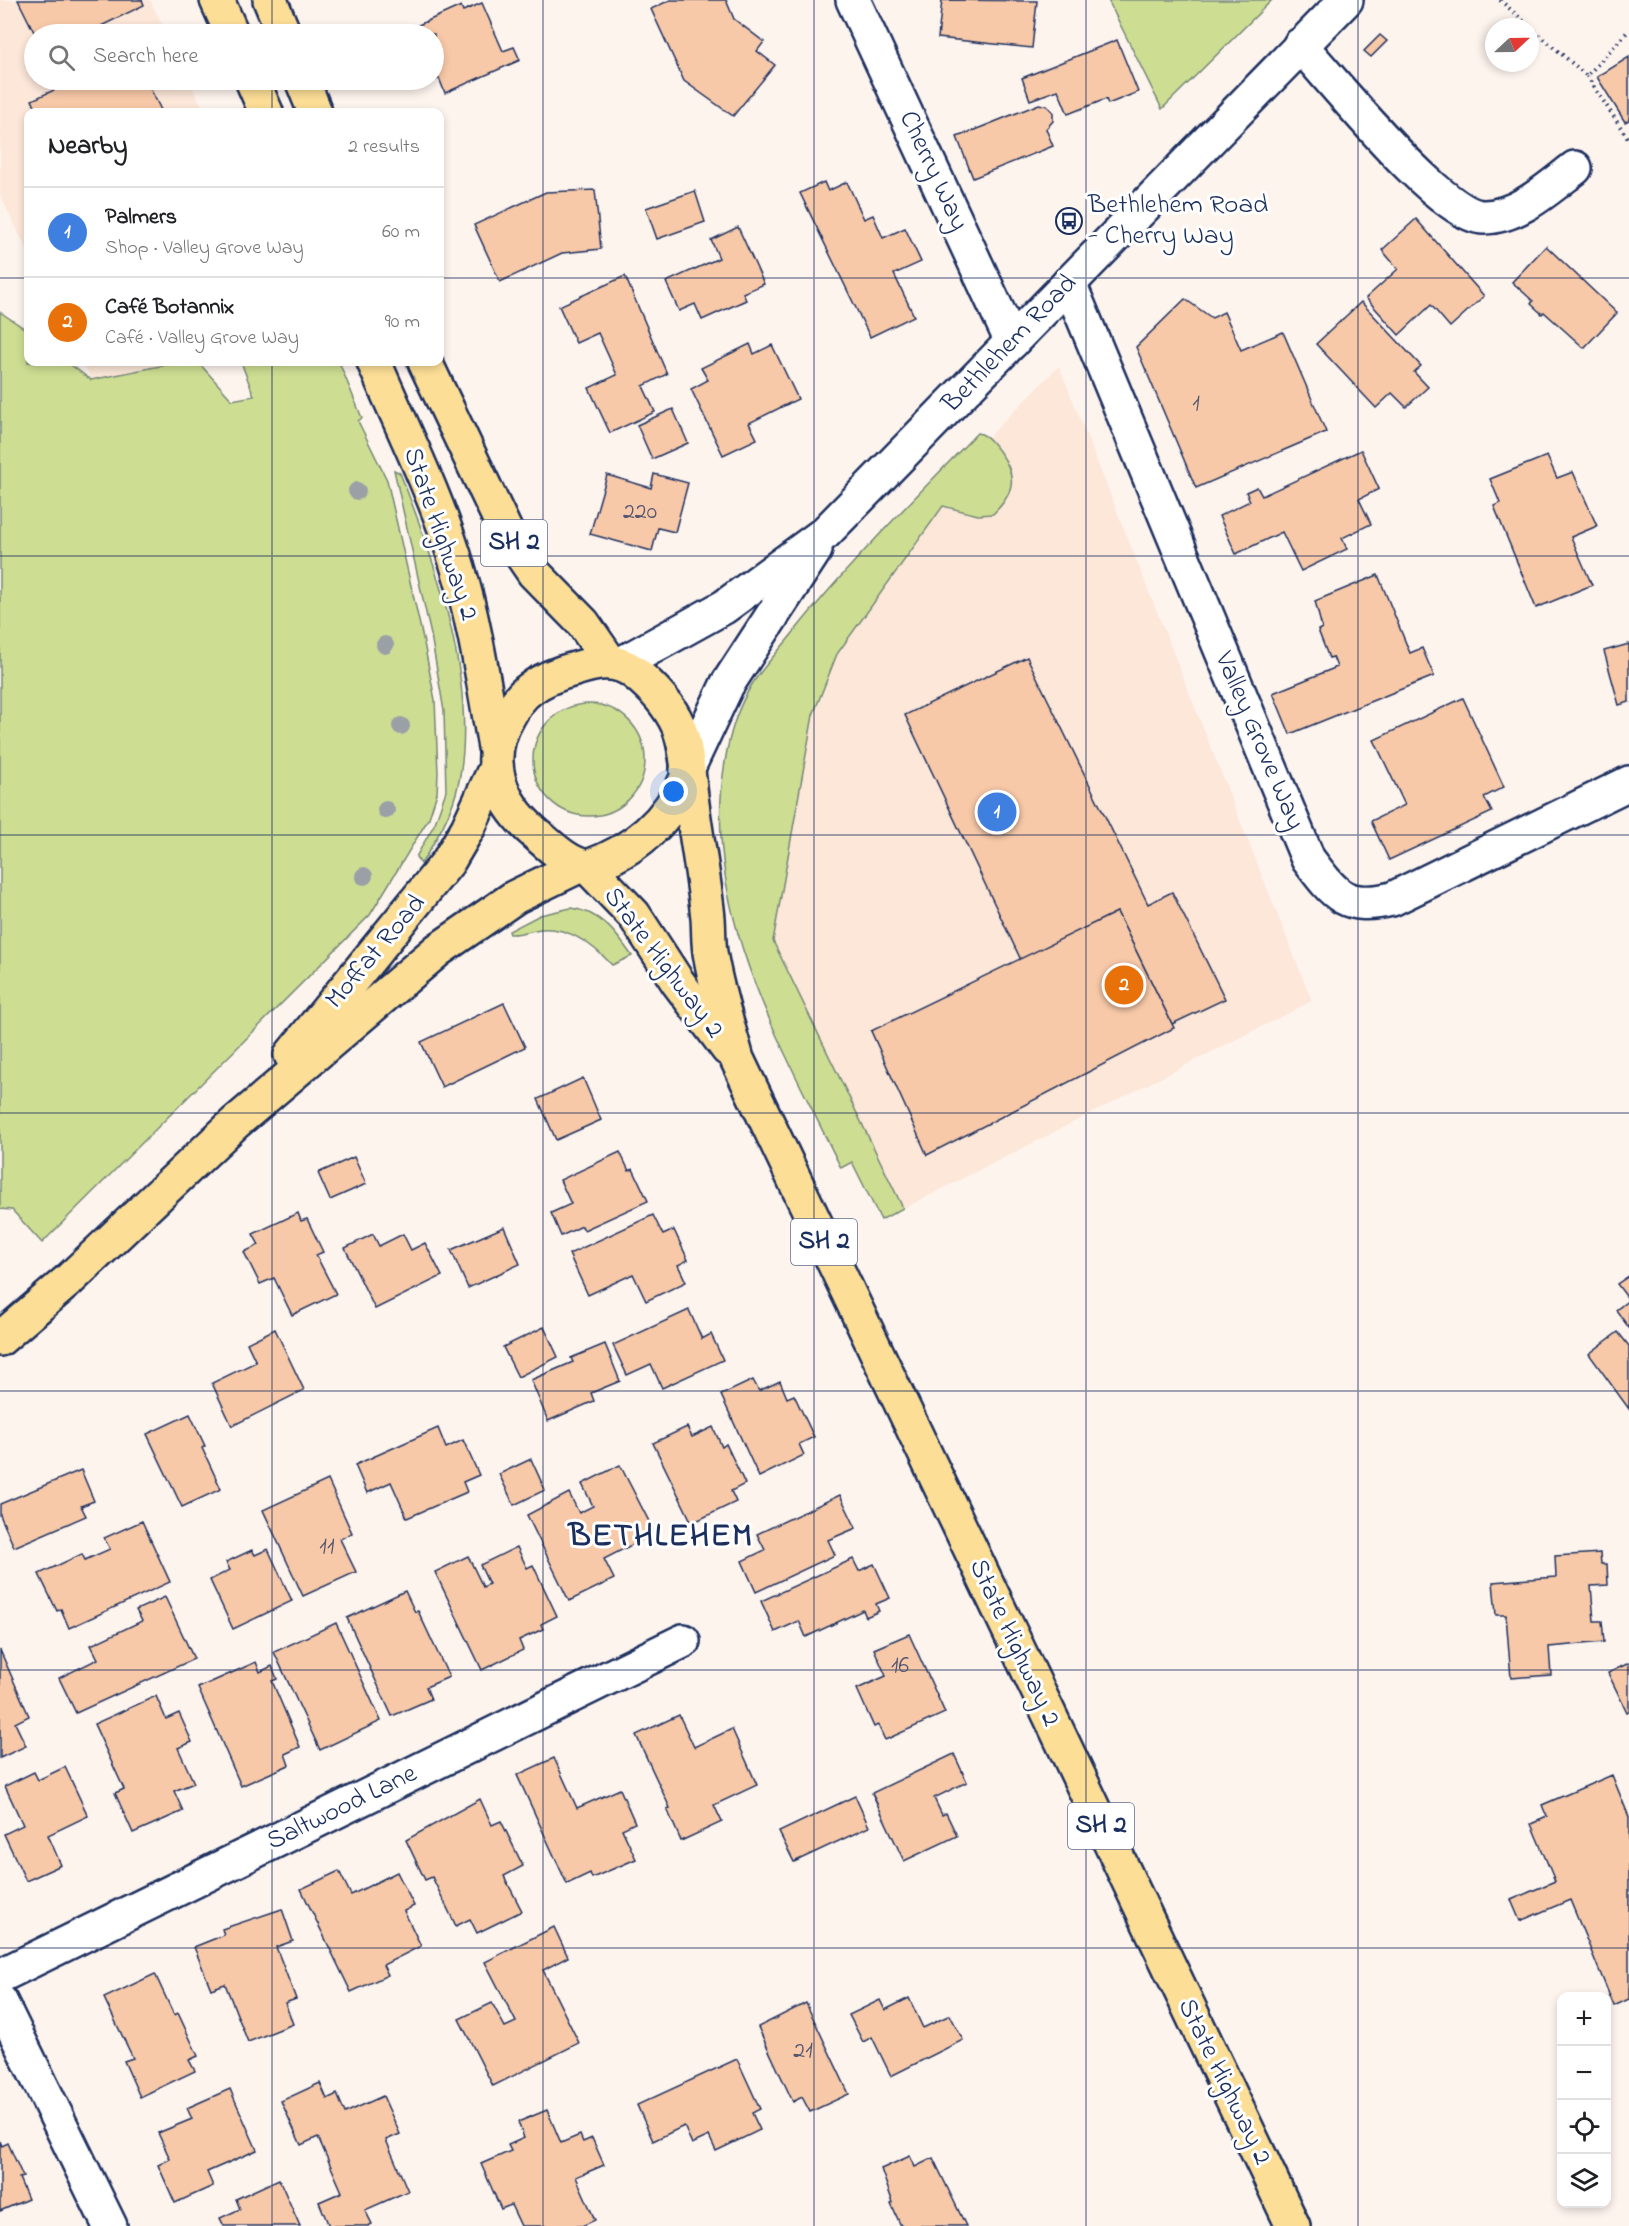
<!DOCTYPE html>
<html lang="en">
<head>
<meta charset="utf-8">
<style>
	body { margin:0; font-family:"Indie Flower",sans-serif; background:#f6f6f6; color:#202124 }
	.controls { position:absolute; right:18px; bottom:18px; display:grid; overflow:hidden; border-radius:12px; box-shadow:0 3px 9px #0003 }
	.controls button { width:54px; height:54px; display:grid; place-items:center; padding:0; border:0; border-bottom:2px solid #e0e0e0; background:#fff; color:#202124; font:30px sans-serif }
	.compass { position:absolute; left:1485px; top:18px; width:54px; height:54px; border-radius:50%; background:#fff; box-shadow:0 3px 9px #0003; rotate:68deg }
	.you { position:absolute; left:674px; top:792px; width:21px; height:21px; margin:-15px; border:4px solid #fff; border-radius:50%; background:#1a73e8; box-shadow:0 0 0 9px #1a73e833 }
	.badge { display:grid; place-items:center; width:39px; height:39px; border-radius:50%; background:#111827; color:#fff; font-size:20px; font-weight:700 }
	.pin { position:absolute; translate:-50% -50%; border:3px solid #fff; box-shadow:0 2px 6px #0006 }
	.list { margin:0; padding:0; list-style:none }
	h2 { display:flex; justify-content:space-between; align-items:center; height:78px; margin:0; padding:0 24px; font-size:26px }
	h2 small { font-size:20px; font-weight:400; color:#757577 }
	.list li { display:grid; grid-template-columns:39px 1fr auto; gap:18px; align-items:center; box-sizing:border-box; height:90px; padding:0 24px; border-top:2px solid #e0e0e0 }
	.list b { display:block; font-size:22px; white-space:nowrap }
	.list p { margin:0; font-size:20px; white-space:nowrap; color:#757577 }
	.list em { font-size:20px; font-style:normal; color:#757577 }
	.icon { flex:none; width:33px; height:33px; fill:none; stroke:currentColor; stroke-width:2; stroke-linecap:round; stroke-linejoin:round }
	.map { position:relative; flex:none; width:1629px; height:2226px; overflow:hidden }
	.search { position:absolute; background:#fff; box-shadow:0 3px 9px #0003; left:24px; top:24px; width:420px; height:66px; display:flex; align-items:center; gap:15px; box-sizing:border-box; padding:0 21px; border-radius:33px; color:#757577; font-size:22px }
	.panel { position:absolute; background:#fff; box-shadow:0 3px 9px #0003; left:24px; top:108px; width:420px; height:258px; border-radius:12px }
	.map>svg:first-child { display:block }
</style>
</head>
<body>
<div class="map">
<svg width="1629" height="2226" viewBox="0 0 1629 2226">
	<rect width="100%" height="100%" fill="#fef4ee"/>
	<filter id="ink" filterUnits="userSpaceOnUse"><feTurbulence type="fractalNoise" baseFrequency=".0167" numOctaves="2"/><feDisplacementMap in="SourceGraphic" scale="12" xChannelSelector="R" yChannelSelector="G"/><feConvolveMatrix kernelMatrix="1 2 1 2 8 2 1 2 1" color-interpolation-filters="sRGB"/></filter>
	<g filter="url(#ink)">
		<g fill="#fce7d9">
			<polygon points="0,0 150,0 167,34 34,34 34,80 189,80 205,112 28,112 28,252 0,195"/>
			<polygon points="83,362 180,362 91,380"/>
			<polygon points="1059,366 1312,1001 881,1220 763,978 769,743 934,492"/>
		</g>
		<g fill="#cdde92" stroke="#748678" stroke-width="1.5">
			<polygon points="1108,0 1272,0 1162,109"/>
			<polygon points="0,312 28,331 28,362 67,362 91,380 180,362 198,362 232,400 254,396 241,362 339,362 362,418 358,421 387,480 424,643 435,700 438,773 437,793 429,818 370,915 42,1243 12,1210 0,1209"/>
			<path d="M977 433C986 434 990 440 996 447 1016 472 1018 490 993 514L978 515 943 506 837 654 813 715 773 941 903 1208 881 1220 852 1162 841 1168C780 1042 700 908 725 762 729 736 737 709 751 686 762 667 780 650 793 633 850 562 914 499 977 433Z"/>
			<path d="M394 470 400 473C436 563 478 684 459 781 453 812 437 838 421 864L416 857 435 823 446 791 444 711 431 635Z"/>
			<circle cx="589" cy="760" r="56"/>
			<path d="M571 908C601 912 616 933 632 956L612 965C594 946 570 927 542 929 531 930 520 935 510 934L509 931 540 915Z"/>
		</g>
		<g fill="#f8c9a8" stroke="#1b2f5e" stroke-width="1.5">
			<polygon points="18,0 142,0 144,5 85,34 35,34"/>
			<polygon points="670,0 726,0 734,19 764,42 757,51 775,65 733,116 684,81 651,9"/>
			<polygon points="942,0 1037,1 1032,48 938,38"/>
			<polygon points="482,3 503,51 514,47 520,60 445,93 439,78 432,82 431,80 434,80 434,34 417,34 414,27 461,6 463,11"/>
			<polygon points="1380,35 1387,41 1371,57 1364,51"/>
			<polygon points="1117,40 1138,92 1108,104 1106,99 1068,114 1058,90 1030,100 1022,78"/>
			<polygon points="1629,57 1629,120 1625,122 1597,77"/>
			<polygon points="76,80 146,80 162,112 38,112 32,100"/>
			<polygon points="1039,104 1047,106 1053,112 1053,121 1046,129 1053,146 973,178 957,137"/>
			<polygon points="824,182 828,191 847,182 864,219 873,215 883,238 905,228 921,262 894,274 914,316 870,337 800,193"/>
			<polygon points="595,190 601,249 562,253 500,282 474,225 546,192"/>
			<polygon points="695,191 705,222 657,239 646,208"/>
			<polygon points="1416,219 1484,296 1450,327 1431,305 1399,335 1366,298 1398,269 1382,250"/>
			<polygon points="738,227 764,284 743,293 746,300 702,320 695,304 679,311 666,282 719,258 711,240"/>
			<polygon points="1546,246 1617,313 1584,348 1544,312 1542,314 1531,304 1533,301 1512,282"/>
			<polygon points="625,276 667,374 643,386 655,412 610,433 589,388 617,375 598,333 576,343 559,306"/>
			<polygon points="1185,299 1212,318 1224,312 1241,350 1283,332 1326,432 1196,488 1136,347"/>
			<polygon points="1361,302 1421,366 1414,372 1428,387 1406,407 1392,393 1376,408 1316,344"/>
			<polygon points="750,344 754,354 772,345 798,399 749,423 757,439 723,455 691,389 708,380 701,368"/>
			<polygon points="673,409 688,443 652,459 637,425"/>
			<polygon points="1361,450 1379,489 1359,499 1371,524 1342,538 1347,549 1301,571 1282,532 1236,554 1219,516 1250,501 1246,492 1257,487 1262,496"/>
			<polygon points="1547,456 1557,478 1573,472 1597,526 1571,537 1592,585 1536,608 1494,506 1500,503 1490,479"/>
			<polygon points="654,474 688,483 675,532 658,528 652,551 590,534 607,475 651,488"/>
			<polygon points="1378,575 1410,653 1422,648 1434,676 1290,734 1273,693 1337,667 1333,657 1329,658 1318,630 1322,628 1315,601"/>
			<polygon points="1629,644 1629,702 1619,705 1604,651"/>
			<polygon points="1027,657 1148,904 1172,892 1225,999 1172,1024 1117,912 1021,960 905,715"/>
			<polygon points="1463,698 1504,787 1484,797 1492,812 1389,860 1371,821 1405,805 1374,740"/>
			<polygon points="1117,912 1174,1028 927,1155 871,1031"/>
			<polygon points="504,1003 525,1047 442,1087 421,1042"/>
			<polygon points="583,1078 601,1120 556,1140 538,1099"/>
			<polygon points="620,1152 629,1171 633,1169 648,1201 584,1230 582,1226 561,1236 551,1213 571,1204 560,1180"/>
			<polygon points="354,1157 366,1184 330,1200 318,1173"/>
			<polygon points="298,1213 301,1221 307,1219 323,1252 316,1255 336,1294 292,1315 274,1278 260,1284 244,1252 259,1245 253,1234"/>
			<polygon points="653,1215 663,1235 674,1230 688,1260 678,1265 686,1282 646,1301 633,1274 588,1295 569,1254"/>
			<polygon points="504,1227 520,1264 468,1288 451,1250"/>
			<polygon points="373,1234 379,1246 403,1234 411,1250 425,1243 442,1276 375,1309 345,1248"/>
			<polygon points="1629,1276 1629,1300 1617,1284"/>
			<polygon points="1629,1300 1629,1328 1616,1310"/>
			<polygon points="689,1310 702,1339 711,1334 723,1360 662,1388 651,1364 627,1375 613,1345"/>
			<polygon points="544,1327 558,1357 518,1377 503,1347"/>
			<polygon points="275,1329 304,1390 232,1426 212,1383 256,1362 247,1343"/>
			<polygon points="1618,1332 1629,1346 1629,1409 1589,1354"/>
			<polygon points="605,1344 620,1381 591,1393 594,1401 548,1421 531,1380 573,1362 571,1358"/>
			<polygon points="753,1380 759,1391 780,1381 787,1398 794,1395 814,1437 799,1444 804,1455 759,1477 721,1395"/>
			<polygon points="190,1414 205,1446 202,1448 221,1489 182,1507 147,1434"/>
			<polygon points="687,1427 692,1437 713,1427 722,1447 726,1444 745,1484 731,1491 736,1502 692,1523 653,1443"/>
			<polygon points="438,1428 446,1448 463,1440 479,1475 463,1482 467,1492 407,1518 391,1482 367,1493 355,1465"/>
			<polygon points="531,1459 545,1490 514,1505 499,1474"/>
			<polygon points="620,1465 655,1533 604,1559 614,1579 569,1601 527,1515 569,1493 579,1513 593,1506 582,1484"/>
			<polygon points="81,1470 94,1501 81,1506 86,1516 14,1547 0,1515 0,1504"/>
			<polygon points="328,1480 352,1533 340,1539 356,1572 303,1596 263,1510"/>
			<polygon points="840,1495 856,1528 828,1540 835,1555 756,1592 742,1561 765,1550 757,1534"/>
			<polygon points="142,1521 170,1582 69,1628 61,1609 57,1611 39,1574 82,1554 85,1560 110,1549 104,1538"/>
			<polygon points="517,1547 527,1568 533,1565 557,1616 541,1624 543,1629 519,1640 523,1650 482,1670 435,1572 468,1556 483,1587 489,1584 480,1565"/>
			<polygon points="268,1549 292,1601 233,1629 210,1580 230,1570 226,1562 252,1550 255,1555"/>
			<polygon points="1600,1553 1601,1564 1607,1564 1608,1585 1591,1586 1594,1621 1602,1621 1604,1642 1549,1647 1551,1675 1511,1678 1506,1615 1496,1615 1493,1582 1556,1577 1555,1556"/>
			<polygon points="853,1559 859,1571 874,1564 890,1598 876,1604 879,1611 866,1617 863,1610 806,1637 799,1621 775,1632 761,1601"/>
			<polygon points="405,1591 415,1612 418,1611 449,1677 426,1687 431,1699 392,1716 347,1618"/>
			<polygon points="165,1597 194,1659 76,1713 59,1678 98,1659 91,1645 142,1621 136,1610"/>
			<polygon points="336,1623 381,1721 320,1750 274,1652"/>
			<polygon points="909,1634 945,1713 885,1740 878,1725 874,1727 857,1689 886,1676 874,1649"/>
			<polygon points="0,1650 29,1716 15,1723 26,1746 0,1758"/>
			<polygon points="256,1662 260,1672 272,1666 277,1679 272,1681 300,1747 285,1754 289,1765 241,1786 198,1688"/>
			<polygon points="1629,1663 1629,1711 1627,1712 1608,1673"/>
			<polygon points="156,1696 166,1719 179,1713 192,1742 178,1748 194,1783 174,1791 183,1811 133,1833 115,1793 124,1789 94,1724"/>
			<polygon points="679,1715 694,1747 732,1729 757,1785 714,1805 722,1822 681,1841 667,1809 670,1808 636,1735"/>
			<polygon points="954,1754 967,1782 934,1798 942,1815 946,1813 957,1836 904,1861 872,1793"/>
			<polygon points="554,1758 577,1808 620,1789 635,1823 622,1829 636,1859 592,1878 590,1873 567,1884 517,1775"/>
			<polygon points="65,1767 88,1816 48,1835 61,1865 26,1881 4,1834 23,1825 5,1786 34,1772 38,1780"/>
			<polygon points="1612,1775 1629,1817 1629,1999 1614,2006 1570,1900 1520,1921 1511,1900 1555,1881 1531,1824 1547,1817 1542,1805"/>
			<polygon points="855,1796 869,1827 794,1862 779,1832"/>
			<polygon points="480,1799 492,1825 501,1821 523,1866 504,1876 522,1911 477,1933 470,1919 456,1926 432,1877 425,1880 406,1840"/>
			<polygon points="339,1871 351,1895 397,1872 414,1906 404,1911 421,1946 383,1965 388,1975 351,1992 301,1889"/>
			<polygon points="282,1909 293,1941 276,1947 296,1999 285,2003 293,2024 248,2042 225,1984 211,1989 194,1947 224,1935 222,1929"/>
			<polygon points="554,1927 568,1957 543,1970 579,2043 493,2086 459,2019 492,2003 505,2027 516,2022 485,1962"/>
			<polygon points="155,1974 174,2015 178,2013 198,2056 189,2060 195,2071 140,2097 124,2061 133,2058 104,1998"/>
			<polygon points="909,1998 923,2028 950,2015 963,2040 891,2076 872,2037 863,2042 849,2015 880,2000 885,2010"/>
			<polygon points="806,2003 849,2094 810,2112 802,2097 793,2102 758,2027"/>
			<polygon points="737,2059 760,2109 752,2113 760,2130 716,2151 709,2136 692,2144 684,2126 653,2141 637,2105"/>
			<polygon points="320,2083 327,2099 337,2094 345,2113 383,2096 400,2134 386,2140 408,2191 365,2210 372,2224 368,2226 329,2226 319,2202 342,2192 318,2137 301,2145 281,2101"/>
			<polygon points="230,2089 257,2150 207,2172 213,2186 175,2203 158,2165 170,2159 158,2133 192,2119 187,2108"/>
			<polygon points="547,2110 561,2143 580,2135 583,2142 592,2138 604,2165 576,2177 595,2220 582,2226 521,2226 511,2205 501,2209 481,2164 511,2151 508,2145 524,2138 518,2122"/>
			<polygon points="0,2141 2,2146 8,2143 23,2177 19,2178 28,2199 0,2211"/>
			<polygon points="910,2156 915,2167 933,2158 966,2226 901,2226 891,2204 893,2203 881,2169"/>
			<polygon points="279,2179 300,2226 224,2226 220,2218 240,2209 236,2199"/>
		</g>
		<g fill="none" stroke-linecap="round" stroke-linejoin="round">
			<defs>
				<g id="minor">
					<polyline points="853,0 1012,342"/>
					<path d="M1300 45C1332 79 1442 218 1484 217 1518 217 1550 187 1575 168"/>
					<path d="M1069 283 1308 859C1335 895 1345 910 1392 899L1629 783"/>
					<polyline points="621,664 724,607 825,533 1346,0"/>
					<polyline points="687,770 727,685 815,550"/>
					<polyline points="0,1976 683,1641"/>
					<polyline points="0,2001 110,2226"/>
				</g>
				<g id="major">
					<polyline points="291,1055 448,862 468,828 496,767"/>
					<polyline points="0,1339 70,1279 235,1123 438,950 515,897 579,866"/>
				</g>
				<g id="highway">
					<polyline points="217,0 232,34"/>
					<polyline points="270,0 284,34"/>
					<polyline points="252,80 266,112"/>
					<polyline points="302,80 315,112"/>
					<path d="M374 362C403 430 437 497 458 568 476 627 484 687 495 747"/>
					<polyline points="425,362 506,532 534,573 583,623 610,662"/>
					<path d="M688 776C668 822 635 850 588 867 568 864 550 846 535 833 499 802 483 760 508 717 514 706 520 696 530 689 543 679 559 673 575 669 597 662 616 658 635 673 651 686 669 705 678 725 687 746 688 774 691 796 696 837 704 877 708 918 709 931 708 945 711 958 717 992 728 1026 737 1059L1293 2226"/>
					<polyline points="588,867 634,915 677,981 728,1049"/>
				</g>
			</defs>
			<use href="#minor" stroke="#1b2f5e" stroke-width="38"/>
			<use href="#major" stroke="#1b2f5e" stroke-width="38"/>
			<use href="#highway" stroke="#1b2f5e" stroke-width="38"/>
			<g stroke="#1b2f5e" stroke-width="4" stroke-dasharray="1.5 4.5" stroke-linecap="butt">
				<polyline points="1500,0 1530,27"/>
				<polyline points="1530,27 1587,76 1629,30"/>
				<polyline points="1587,76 1629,140"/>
			</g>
			<use href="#minor" stroke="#fff" stroke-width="33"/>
			<use href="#major" stroke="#fcde96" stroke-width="33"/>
			<use href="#highway" stroke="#fcde96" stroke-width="33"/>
		</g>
		<g fill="#9aa0a6">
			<circle cx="357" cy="491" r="9"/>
			<circle cx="385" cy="645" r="9"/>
			<circle cx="401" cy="726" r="9"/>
			<circle cx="386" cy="810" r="9"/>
			<circle cx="364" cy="876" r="9"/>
		</g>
	</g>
	<path fill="none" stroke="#1b2f5e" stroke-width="1.5" stroke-opacity="0.55" d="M272 0V34M543 0V2226M814 0V2226M1086 0V2226M1358 0V2226M272 80V112M0 278H28M440 278H1629M272 362V2226M0 556H1629M0 835H1629M0 1113H1629M0 1391H1629M0 1670H1629M0 1948H1629"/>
	<defs>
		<symbol id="bus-ring" viewBox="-11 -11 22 22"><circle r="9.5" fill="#fff" stroke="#1b2f5e" stroke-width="1.5"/><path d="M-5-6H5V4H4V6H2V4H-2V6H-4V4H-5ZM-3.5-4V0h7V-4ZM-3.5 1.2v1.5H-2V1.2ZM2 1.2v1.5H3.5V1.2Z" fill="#1b2f5e"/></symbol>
	</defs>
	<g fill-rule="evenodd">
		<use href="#bus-ring" x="1054" y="206" width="30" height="30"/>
	</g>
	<g text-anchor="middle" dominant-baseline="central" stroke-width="6" stroke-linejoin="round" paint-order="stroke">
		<g font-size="24" fill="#525670">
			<text x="1196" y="404">1</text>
			<text x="640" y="512">220</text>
			<text x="327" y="1547">11</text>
			<text x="900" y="1666">16</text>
			<text x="803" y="2051">21</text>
		</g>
		<g fill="#fff" stroke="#5f6d8e" stroke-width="1.5">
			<rect x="481" y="520" width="66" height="46" rx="4.5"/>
			<rect x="791" y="1219" width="66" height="46" rx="4.5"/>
			<rect x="1068" y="1803" width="66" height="46" rx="4.5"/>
		</g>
		<g font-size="26" font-weight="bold" fill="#1b2f5e">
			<text x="514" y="543">SH 2</text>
			<text x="824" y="1242">SH 2</text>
			<text x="1101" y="1826">SH 2</text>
		</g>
		<g font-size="27" fill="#1b2f5e" stroke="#fff">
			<text transform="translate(933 171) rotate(65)">Cherry Way</text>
			<text transform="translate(1010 344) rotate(-46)">Bethlehem Road</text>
			<text transform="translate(440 534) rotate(71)">State Highway 2</text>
			<text transform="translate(1259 741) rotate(67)">Valley Grove Way</text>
			<text transform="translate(376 952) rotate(-50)">Moffat Road</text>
			<text transform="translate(663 963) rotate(53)">State Highway 2</text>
			<text transform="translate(1014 1643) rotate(65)">State Highway 2</text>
			<text transform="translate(342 1808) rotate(-26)">Saltwood Lane</text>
			<text transform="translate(1224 2082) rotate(64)">State Highway 2</text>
		</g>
		<g font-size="27" fill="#1b2f5e" stroke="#fff" text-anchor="start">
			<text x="1088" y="205">Bethlehem Road<tspan x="1088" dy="31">- Cherry Way</tspan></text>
		</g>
		<g font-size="33" font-weight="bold" letter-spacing="1.5" fill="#1b2f5e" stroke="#fff">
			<text x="661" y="1537">BETHLEHEM</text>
		</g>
	</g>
</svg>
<div class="controls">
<button>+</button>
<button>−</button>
<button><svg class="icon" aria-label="locate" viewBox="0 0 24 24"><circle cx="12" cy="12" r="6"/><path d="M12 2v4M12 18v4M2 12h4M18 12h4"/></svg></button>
<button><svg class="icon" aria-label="layers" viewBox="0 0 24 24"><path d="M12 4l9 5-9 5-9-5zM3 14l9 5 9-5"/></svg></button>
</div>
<svg class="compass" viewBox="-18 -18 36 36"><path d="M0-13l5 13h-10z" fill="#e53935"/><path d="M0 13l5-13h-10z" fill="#757577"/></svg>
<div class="you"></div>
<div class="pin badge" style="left:997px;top:812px;background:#3f7fe0">1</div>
<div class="pin badge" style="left:1124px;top:985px;background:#e8710a">2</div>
<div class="search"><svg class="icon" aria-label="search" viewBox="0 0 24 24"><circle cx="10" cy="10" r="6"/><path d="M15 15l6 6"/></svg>Search here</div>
<section class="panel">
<h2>Nearby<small>2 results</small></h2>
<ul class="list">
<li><span class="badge" style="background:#3f7fe0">1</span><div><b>Palmers</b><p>Shop · Valley Grove Way</p></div><em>60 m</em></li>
<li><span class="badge" style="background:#e8710a">2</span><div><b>Café Botannix</b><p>Café · Valley Grove Way</p></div><em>90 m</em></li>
</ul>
</section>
</div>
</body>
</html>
